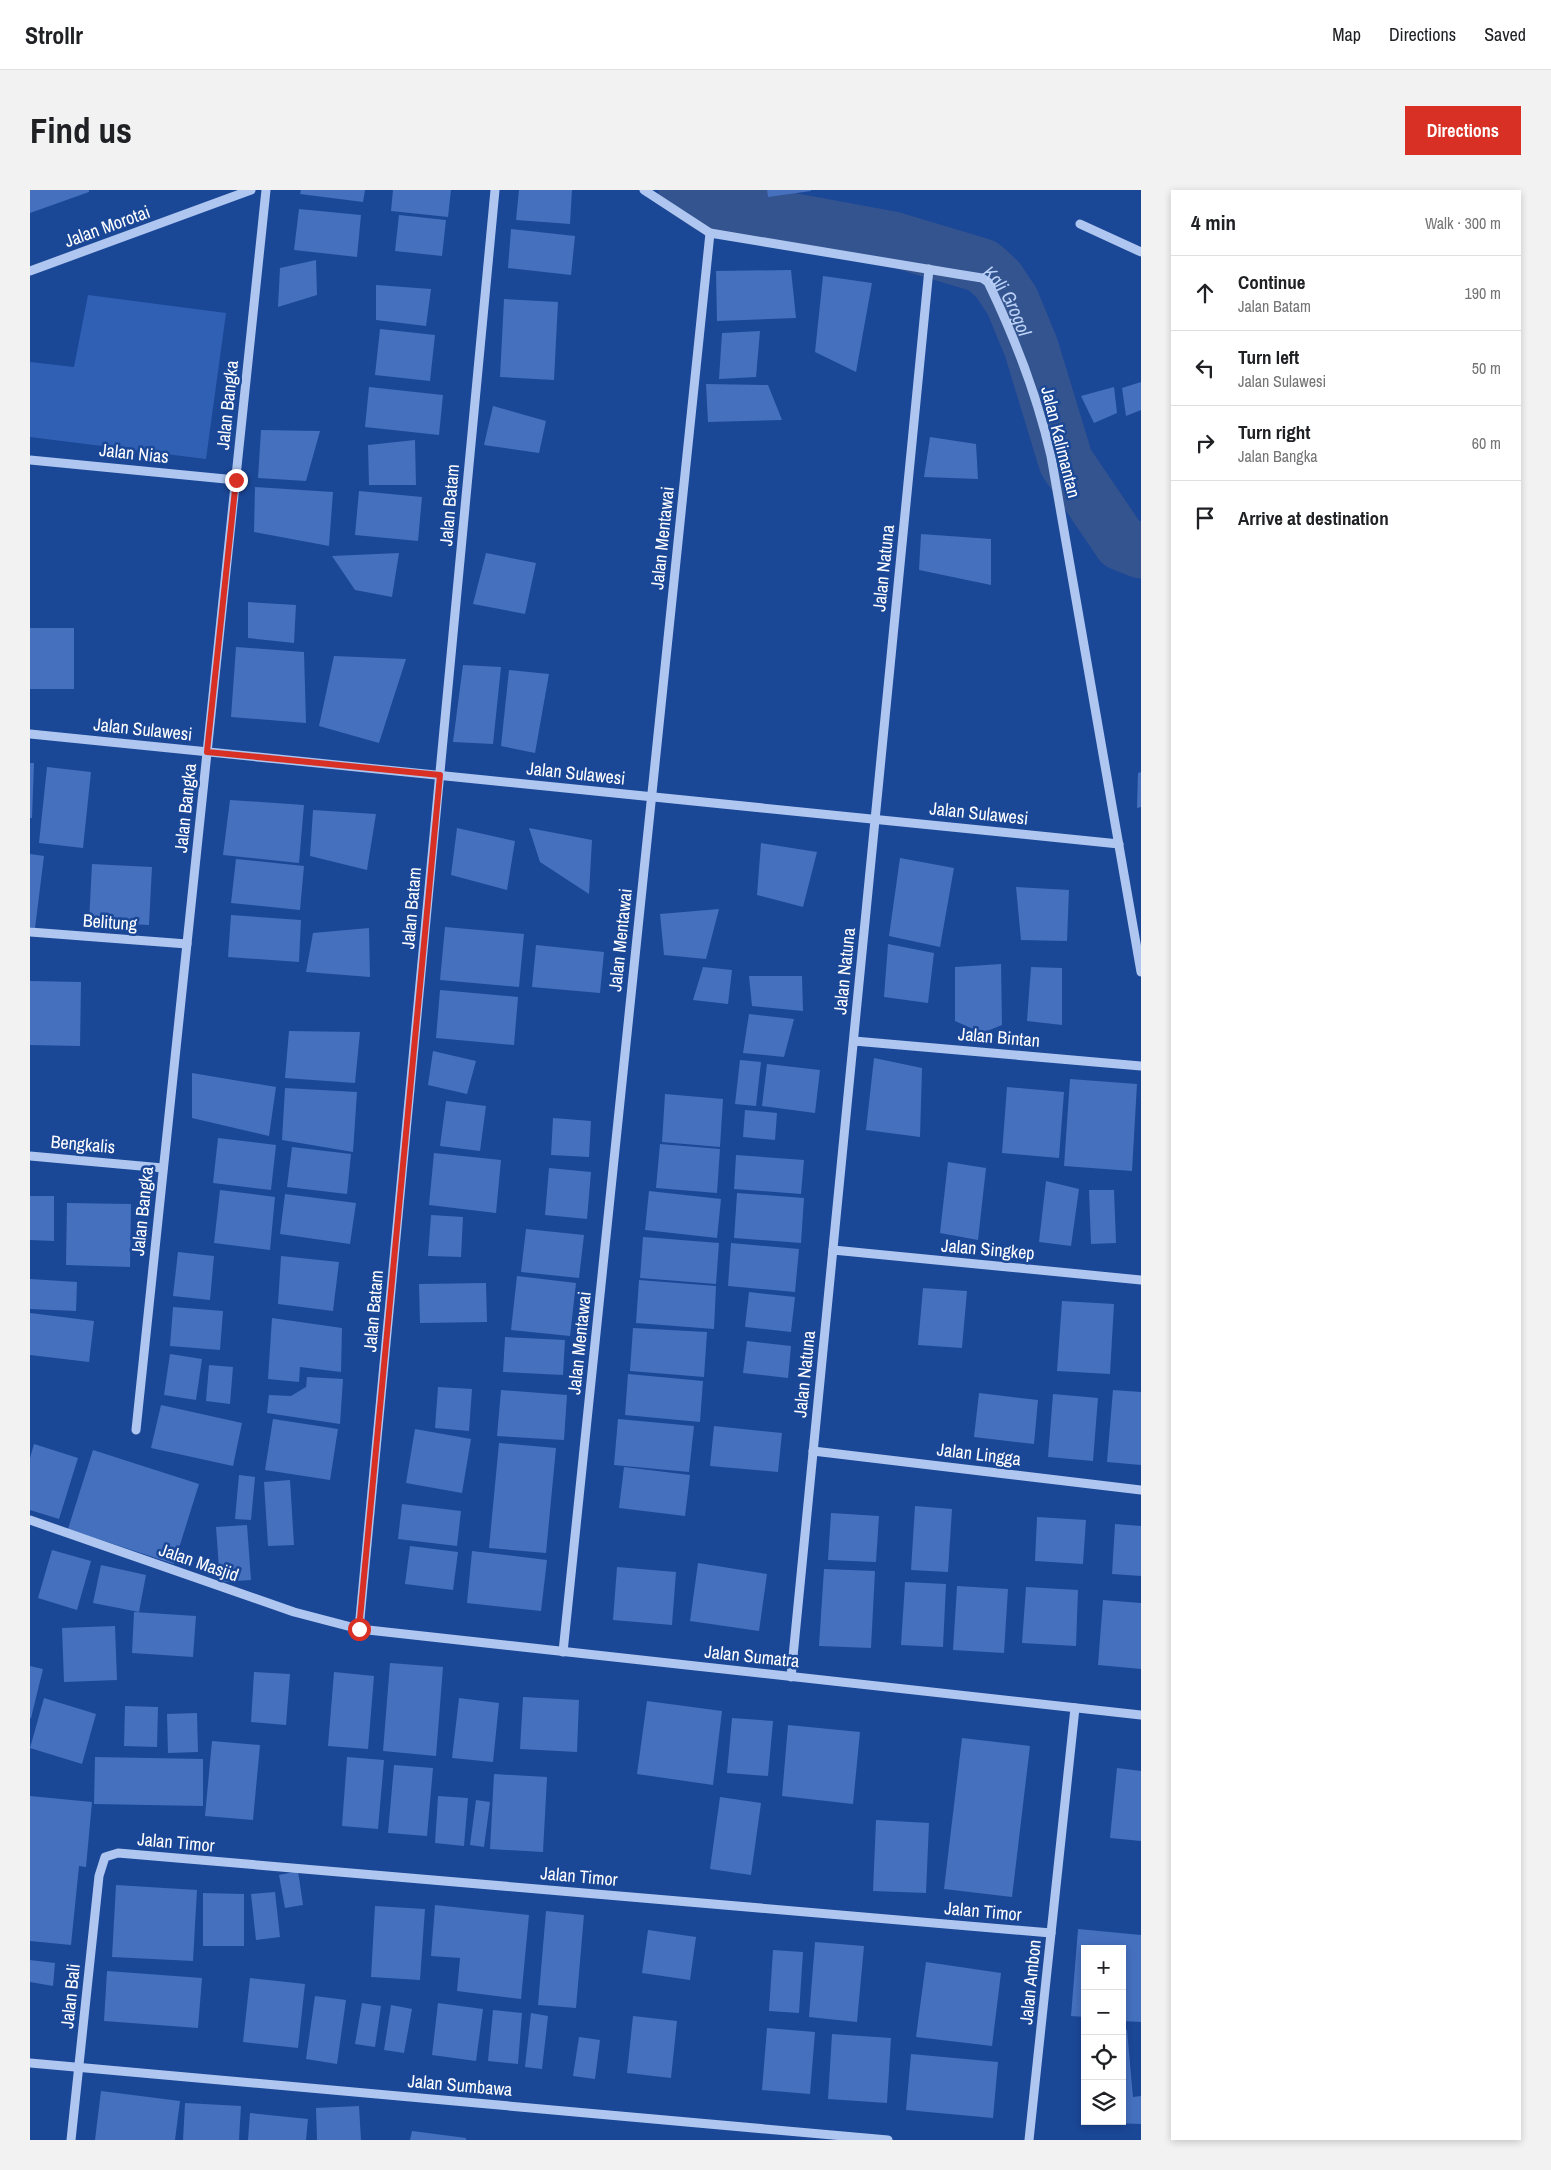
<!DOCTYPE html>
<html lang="en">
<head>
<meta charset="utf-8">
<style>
	body { margin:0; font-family:"Archivo Narrow",sans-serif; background:#f2f2f2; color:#202124 }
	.controls { position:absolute; right:15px; bottom:15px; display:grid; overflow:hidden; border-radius:0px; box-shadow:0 2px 8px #0003 }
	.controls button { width:45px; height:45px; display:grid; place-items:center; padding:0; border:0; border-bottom:1px solid #e0e0e0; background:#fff; color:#202124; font:25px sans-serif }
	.stop { position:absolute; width:15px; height:15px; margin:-11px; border:4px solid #d93025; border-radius:50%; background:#fff }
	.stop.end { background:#d93025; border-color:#fff; box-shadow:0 1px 5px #0008 }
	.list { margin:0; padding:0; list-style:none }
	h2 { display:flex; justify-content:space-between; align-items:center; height:65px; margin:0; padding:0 20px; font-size:21px }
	h2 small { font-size:16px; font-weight:400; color:#757577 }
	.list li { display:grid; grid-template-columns:32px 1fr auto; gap:15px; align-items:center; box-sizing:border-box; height:75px; padding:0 20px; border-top:1px solid #e0e0e0 }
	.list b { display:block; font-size:19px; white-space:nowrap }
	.list p { margin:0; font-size:16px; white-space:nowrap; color:#757577 }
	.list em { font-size:16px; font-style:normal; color:#757577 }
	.icon { flex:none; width:28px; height:28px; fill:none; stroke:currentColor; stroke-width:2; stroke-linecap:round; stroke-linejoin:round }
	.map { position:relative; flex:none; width:1111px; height:1950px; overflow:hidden; border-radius:0px }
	header { display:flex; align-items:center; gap:30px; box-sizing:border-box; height:70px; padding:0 25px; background:#fff; border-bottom:1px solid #e0e0e0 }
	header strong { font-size:24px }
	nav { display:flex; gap:28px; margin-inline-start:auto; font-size:18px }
	.intro { display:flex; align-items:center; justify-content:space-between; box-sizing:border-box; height:120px; padding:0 30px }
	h1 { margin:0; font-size:35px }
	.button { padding:12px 22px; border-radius:0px; background:#d93025; color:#fff; font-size:18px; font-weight:700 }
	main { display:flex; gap:30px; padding:0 30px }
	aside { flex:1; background:#fff; border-radius:0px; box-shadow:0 2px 8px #0003 }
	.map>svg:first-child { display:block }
</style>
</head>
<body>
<header>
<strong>Strollr</strong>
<nav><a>Map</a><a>Directions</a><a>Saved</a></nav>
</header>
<div class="intro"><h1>Find us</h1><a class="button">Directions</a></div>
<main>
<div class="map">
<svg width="1111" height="1950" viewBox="0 0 1111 1950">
	<rect width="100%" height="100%" fill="#1b4797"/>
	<polygon fill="#2f60b4" points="58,105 196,123 176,269 0,247 0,172 44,177"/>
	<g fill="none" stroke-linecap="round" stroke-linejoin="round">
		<path stroke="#34548f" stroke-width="55" id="s1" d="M656 0 678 15 863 49 953 76 968 90 982 111 1001 157 1036 272 1091 353 1111 361"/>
	</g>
	<g fill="#4470be">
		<polygon points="0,0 59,0 59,2 0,23"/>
		<polygon points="271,0 335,0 333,12 270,4"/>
		<polygon points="363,0 421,0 418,27 361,21"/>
		<polygon points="489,0 542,0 540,34 486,30"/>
		<polygon points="737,0 781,0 781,1 738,7"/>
		<polygon points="269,19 331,25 327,67 264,60"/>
		<polygon points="369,25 416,30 412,66 365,61"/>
		<polygon points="481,39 545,46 541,85 478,78"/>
		<polygon points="286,70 287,105 248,117 250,78"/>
		<polygon points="761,80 766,128 687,131 686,81"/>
		<polygon points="793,86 842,93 826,182 785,162"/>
		<polygon points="346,95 401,99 396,136 346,130"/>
		<polygon points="474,109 528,112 524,190 470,187"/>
		<polygon points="350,139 405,145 400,191 345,185"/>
		<polygon points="730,141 726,187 689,189 692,143"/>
		<polygon points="1111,192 1111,220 1096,226 1092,198"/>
		<polygon points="676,194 738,195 752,230 678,232"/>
		<polygon points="339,197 413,205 409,245 335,237"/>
		<polygon points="1084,197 1087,223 1064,233 1051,206"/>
		<polygon points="463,216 516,231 509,263 454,255"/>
		<polygon points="231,240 290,241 276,291 228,288"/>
		<polygon points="900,247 946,254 948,289 894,287"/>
		<polygon points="385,250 386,295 339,295 338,255"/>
		<polygon points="225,297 303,302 299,356 224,342"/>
		<polygon points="329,301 392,307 388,351 325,345"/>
		<polygon points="891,344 961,349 961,395 889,380"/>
		<polygon points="369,363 362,407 325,400 302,366"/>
		<polygon points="456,363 506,373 495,424 443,414"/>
		<polygon points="218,412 266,415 264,453 218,448"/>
		<rect x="0" y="438" width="44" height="61"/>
		<polygon points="206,457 274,462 276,533 201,527"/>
		<polygon points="304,466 376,469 349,553 289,536"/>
		<polygon points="433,475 471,477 463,554 423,552"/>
		<polygon points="479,480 519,484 505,563 471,556"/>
		<polygon points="0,573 4,573 2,628 0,628"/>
		<polygon points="17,577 61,582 53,658 9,653"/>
		<polygon points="1111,582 1111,617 1107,618 1108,583"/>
		<polygon points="200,610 274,615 269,673 193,665"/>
		<polygon points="283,620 346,624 337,680 280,666"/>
		<polygon points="427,638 485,651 477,700 421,685"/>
		<polygon points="499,638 562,650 559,704 510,672"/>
		<polygon points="731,653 787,662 773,717 727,705"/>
		<polygon points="0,664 14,666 5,738 0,737"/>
		<polygon points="870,668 924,678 910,757 859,746"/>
		<polygon points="206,669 274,676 270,720 201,713"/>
		<polygon points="62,674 122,677 119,735 59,732"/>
		<polygon points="986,697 1039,700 1037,751 991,750"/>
		<polygon points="689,719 676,769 634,765 630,724"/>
		<polygon points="201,725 271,730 269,772 198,767"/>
		<polygon points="415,737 494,744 489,797 410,790"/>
		<polygon points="339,738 340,787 276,782 283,743"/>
		<polygon points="858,754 904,763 898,813 854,807"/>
		<polygon points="506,755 574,762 570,803 502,797"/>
		<polygon points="971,774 972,835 952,843 925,831 925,777"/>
		<polygon points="673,777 702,780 698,814 663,810"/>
		<polygon points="1001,777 1032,778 1032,835 997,831"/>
		<polygon points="719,786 772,786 773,821 722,816"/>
		<polygon points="0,791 51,792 50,856 0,855"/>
		<polygon points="410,800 488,807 484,855 406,848"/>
		<polygon points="719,824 764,829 754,867 713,863"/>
		<polygon points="259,841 330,842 325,893 255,888"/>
		<polygon points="403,861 446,871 437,904 398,895"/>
		<polygon points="844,868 892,878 890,947 836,940"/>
		<polygon points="710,870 731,872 726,916 705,914"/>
		<polygon points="737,874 790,880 785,923 732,916"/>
		<polygon points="162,883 246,897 239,946 162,928"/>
		<polygon points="1040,889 1107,894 1102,981 1034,976"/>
		<polygon points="977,897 1034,902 1029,968 972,963"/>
		<polygon points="255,898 327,902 323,962 252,950"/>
		<polygon points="635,904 693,909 690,957 632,952"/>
		<polygon points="416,911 456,916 450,961 410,956"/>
		<polygon points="715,920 747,923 745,950 713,947"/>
		<polygon points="523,928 561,931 559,967 521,965"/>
		<polygon points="188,948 246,955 241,1000 183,993"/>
		<polygon points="630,954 690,959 687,1003 626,998"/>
		<polygon points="262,957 321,964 317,1004 257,997"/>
		<polygon points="404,963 471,970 466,1023 399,1015"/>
		<polygon points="706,965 774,970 771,1004 704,999"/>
		<polygon points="918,972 956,978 948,1050 910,1043"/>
		<polygon points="519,978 561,982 557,1029 515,1025"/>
		<polygon points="1016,991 1049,999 1041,1056 1009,1052"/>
		<polygon points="190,1000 245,1007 240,1060 184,1053"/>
		<polygon points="1059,1000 1084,1000 1086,1053 1061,1054"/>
		<polygon points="619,1001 691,1009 687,1048 615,1040"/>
		<polygon points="707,1003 774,1008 771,1053 704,1048"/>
		<polygon points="255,1004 326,1013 320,1054 250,1044"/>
		<polygon points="0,1006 24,1006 24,1051 0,1050"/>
		<polygon points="37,1013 101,1014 100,1077 36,1075"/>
		<polygon points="401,1025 433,1027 431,1067 398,1066"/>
		<polygon points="496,1039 554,1045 549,1088 491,1082"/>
		<polygon points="613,1047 689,1053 686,1094 610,1088"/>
		<polygon points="701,1053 769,1059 765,1102 698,1096"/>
		<polygon points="148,1062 184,1066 180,1110 143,1106"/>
		<polygon points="251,1066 309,1072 303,1121 248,1114"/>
		<polygon points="487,1086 546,1093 540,1146 481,1140"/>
		<polygon points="0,1089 47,1092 46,1121 0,1119"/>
		<polygon points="609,1090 686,1096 684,1139 606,1133"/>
		<polygon points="456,1093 457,1132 390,1133 389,1094"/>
		<polygon points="893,1098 937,1101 932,1158 888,1155"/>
		<polygon points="719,1102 765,1107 761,1142 715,1137"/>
		<polygon points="1032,1111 1084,1114 1080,1184 1027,1181"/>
		<polygon points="143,1117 193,1121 190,1160 140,1156"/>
		<polygon points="0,1123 64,1131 59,1172 0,1165"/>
		<polygon points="242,1128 312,1138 311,1182 270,1177 269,1192 238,1189"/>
		<polygon points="603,1138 677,1142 674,1187 600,1181"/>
		<polygon points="475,1147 535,1150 533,1185 473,1182"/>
		<polygon points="717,1151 761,1156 758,1188 713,1183"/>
		<polygon points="140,1164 172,1169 166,1210 134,1205"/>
		<polygon points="179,1175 203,1177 200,1214 176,1211"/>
		<polygon points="598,1184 673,1191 670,1232 595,1225"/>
		<polygon points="277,1187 313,1189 310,1234 237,1223 239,1205 261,1206 276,1197"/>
		<polygon points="408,1197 442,1199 439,1241 405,1238"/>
		<polygon points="471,1200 537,1205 534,1250 467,1246"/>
		<polygon points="1083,1200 1111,1202 1111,1275 1077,1272"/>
		<polygon points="949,1203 1008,1210 1004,1254 944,1247"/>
		<polygon points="1023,1204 1068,1208 1063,1271 1018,1267"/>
		<polygon points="131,1215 212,1233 203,1276 121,1258"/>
		<polygon points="243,1229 308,1239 300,1290 235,1280"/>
		<polygon points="588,1229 664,1236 659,1282 584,1275"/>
		<polygon points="684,1236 752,1243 748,1282 680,1276"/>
		<polygon points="385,1239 441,1249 432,1303 376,1293"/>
		<polygon points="469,1253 526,1258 516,1363 459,1358"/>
		<polygon points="4,1254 48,1268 29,1329 0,1320 0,1268"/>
		<polygon points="63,1260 169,1294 144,1374 38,1339"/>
		<polygon points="594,1277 660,1285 655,1326 589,1318"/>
		<polygon points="209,1285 225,1287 221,1330 205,1329"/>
		<polygon points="260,1290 264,1355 238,1356 234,1292"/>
		<polygon points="372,1314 431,1321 427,1356 368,1349"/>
		<polygon points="885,1316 922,1319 918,1382 881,1380"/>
		<polygon points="801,1323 849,1326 846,1372 798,1370"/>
		<polygon points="1007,1327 1056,1330 1053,1374 1005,1371"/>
		<polygon points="1085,1334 1111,1336 1111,1386 1082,1384"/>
		<polygon points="217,1335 221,1390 190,1392 186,1337"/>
		<polygon points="380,1356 428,1362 423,1400 375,1394"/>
		<polygon points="22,1360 61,1371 47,1420 8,1408"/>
		<polygon points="442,1361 517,1370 511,1421 437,1413"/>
		<polygon points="668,1373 737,1384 729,1441 660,1431"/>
		<polygon points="71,1375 116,1385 109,1422 63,1413"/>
		<polygon points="587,1377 646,1382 642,1435 583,1430"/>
		<polygon points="794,1379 845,1381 841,1458 789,1456"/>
		<polygon points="875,1392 916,1394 913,1457 871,1455"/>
		<polygon points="927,1396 978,1399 974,1463 923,1460"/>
		<polygon points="996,1397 1048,1400 1046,1456 992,1453"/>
		<polygon points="1073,1410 1111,1413 1111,1479 1068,1475"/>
		<polygon points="104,1422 166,1426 163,1467 102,1463"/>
		<polygon points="85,1436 87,1490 34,1492 32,1438"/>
		<polygon points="360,1473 413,1477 406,1566 353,1561"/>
		<polygon points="0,1476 13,1479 1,1528 0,1528"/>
		<polygon points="224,1482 260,1484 256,1535 221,1532"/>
		<polygon points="304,1482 344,1486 338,1559 298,1556"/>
		<polygon points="493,1507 549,1510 547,1562 490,1559"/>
		<polygon points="14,1508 66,1524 52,1574 0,1558"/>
		<polygon points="429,1508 469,1513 463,1572 422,1568"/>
		<polygon points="617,1511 692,1521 683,1595 607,1584"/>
		<polygon points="95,1516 128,1517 127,1557 94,1556"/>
		<polygon points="167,1523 168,1562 138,1563 137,1524"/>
		<polygon points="702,1528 743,1531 738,1586 697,1583"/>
		<polygon points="758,1535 830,1542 823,1614 752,1606"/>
		<polygon points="932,1548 1000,1556 982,1707 914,1699"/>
		<polygon points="182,1551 230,1555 223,1630 175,1626"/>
		<polygon points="65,1567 173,1569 173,1616 64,1614"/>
		<polygon points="317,1567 354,1570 348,1639 312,1636"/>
		<polygon points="364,1575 403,1578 397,1646 358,1643"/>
		<polygon points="1087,1578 1111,1581 1111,1651 1080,1648"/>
		<polygon points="464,1584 517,1587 513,1662 460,1659"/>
		<polygon points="0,1606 62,1612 56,1677 49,1676 41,1755 0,1751"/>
		<polygon points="408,1606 438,1608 434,1656 405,1653"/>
		<polygon points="690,1607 731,1613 721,1685 680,1679"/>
		<polygon points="446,1610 460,1612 454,1657 440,1655"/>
		<polygon points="846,1630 899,1633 896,1703 843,1701"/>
		<polygon points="268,1681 273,1715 255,1718 249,1685"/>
		<polygon points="86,1695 167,1700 163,1771 82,1767"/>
		<polygon points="245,1702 250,1747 226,1750 221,1704"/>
		<polygon points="173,1703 214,1704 214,1756 173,1756"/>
		<polygon points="405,1715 499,1725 491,1809 427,1801 430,1768 401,1766"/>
		<polygon points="345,1716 395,1719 390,1790 341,1787"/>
		<polygon points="516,1721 554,1725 546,1818 508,1815"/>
		<polygon points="1048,1739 1111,1745 1111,1832 1092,1831 1092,1759 1055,1759 1055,1827 1041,1826"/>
		<polygon points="618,1740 666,1747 660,1790 612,1783"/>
		<polygon points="785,1752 834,1756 827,1832 779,1827"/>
		<polygon points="743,1760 773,1762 769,1823 739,1821"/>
		<polygon points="0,1770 25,1773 23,1796 0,1792"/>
		<polygon points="896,1772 971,1783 962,1856 886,1847"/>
		<polygon points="77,1781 172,1788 168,1838 74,1831"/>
		<polygon points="220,1788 275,1794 268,1858 213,1852"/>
		<polygon points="285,1806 316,1810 307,1874 276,1869"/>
		<polygon points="332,1813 351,1816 345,1857 325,1854"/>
		<polygon points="408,1813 453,1819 446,1871 402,1865"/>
		<polygon points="361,1815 382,1819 374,1863 354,1860"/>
		<polygon points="463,1820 492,1823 488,1874 458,1871"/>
		<polygon points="501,1823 518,1826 512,1879 495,1877"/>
		<polygon points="603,1826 647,1831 641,1888 597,1883"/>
		<polygon points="737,1838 785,1842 780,1904 732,1900"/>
		<polygon points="1092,1840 1097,1840 1103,1907 1111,1906 1111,1934 1082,1933 1080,1931 1092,1931"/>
		<polygon points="802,1844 861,1848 857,1913 798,1909"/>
		<polygon points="549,1847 570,1850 565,1889 543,1886"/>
		<polygon points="881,1864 968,1872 963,1928 876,1920"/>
		<polygon points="71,1901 150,1911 145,1950 65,1950"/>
		<polygon points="155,1913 211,1916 209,1950 153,1950"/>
		<polygon points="329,1916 331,1950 287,1950 286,1918"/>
		<polygon points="220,1923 278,1929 276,1950 218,1950"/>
		<polygon points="382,1941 436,1948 436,1950 380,1950"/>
	</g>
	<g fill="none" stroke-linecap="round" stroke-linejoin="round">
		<g stroke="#afc7f0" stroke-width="9">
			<path d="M614 0 680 43 927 84 952 88 958 92C985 148 1007 205 1021 266L1111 782"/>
			<polyline points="1050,34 1111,62"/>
			<polyline points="0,81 221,0"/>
			<polyline points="0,270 206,290"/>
			<polyline points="0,544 1089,654"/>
			<polyline points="0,742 157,754"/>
			<polyline points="824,851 1111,876"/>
			<polyline points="0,966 133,978"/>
			<polyline points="803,1060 1111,1090"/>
			<polyline points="106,1240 236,0"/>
			<polyline points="783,1261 1111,1300"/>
			<polyline points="0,1330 264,1422 329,1439 1111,1525"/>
			<polyline points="329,1439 465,0"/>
			<polyline points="533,1462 680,43"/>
			<polyline points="761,1487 899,79"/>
			<polyline points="0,1873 858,1950"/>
			<polyline points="41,1950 69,1686 75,1667 88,1663 1021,1743"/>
			<polyline points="999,1950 1045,1518"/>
		</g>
	</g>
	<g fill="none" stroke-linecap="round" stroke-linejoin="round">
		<polyline stroke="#d93025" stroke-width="6" points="206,290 177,562 410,585 329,1439"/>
	</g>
	<g text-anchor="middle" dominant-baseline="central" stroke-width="5" stroke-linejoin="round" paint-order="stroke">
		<g font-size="18" fill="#fff" stroke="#1b4797">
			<text transform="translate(77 36) rotate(-20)">Jalan Morotai</text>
			<text transform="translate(197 215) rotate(-84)">Jalan Bangka</text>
			<text transform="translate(1031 252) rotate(76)">Jalan Kalimantan</text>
			<text transform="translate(104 263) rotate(6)">Jalan Nias</text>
			<text transform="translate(419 315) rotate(-85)">Jalan Batam</text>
			<text transform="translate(632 348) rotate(-84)">Jalan Mentawai</text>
			<text transform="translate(853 378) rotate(-84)">Jalan Natuna</text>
			<text transform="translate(113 539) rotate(6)">Jalan Sulawesi</text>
			<text transform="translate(546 583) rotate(6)">Jalan Sulawesi</text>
			<text transform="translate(155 618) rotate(-84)">Jalan Bangka</text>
			<text transform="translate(949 623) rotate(6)">Jalan Sulawesi</text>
			<text transform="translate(381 718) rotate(-85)">Jalan Batam</text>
			<text transform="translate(80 732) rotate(4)">Belitung</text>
			<text transform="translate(590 750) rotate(-84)">Jalan Mentawai</text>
			<text transform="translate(814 781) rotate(-84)">Jalan Natuna</text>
			<text transform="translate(969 847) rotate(5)">Jalan Bintan</text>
			<text transform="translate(53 954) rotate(5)">Bengkalis</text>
			<text transform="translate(112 1021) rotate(-84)">Jalan Bangka</text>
			<text transform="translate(958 1059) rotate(5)">Jalan Singkep</text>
			<text transform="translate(343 1121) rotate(-85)">Jalan Batam</text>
			<text transform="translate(549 1153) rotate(-84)">Jalan Mentawai</text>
			<text transform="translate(774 1184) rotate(-84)">Jalan Natuna</text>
			<text transform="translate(949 1264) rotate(7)">Jalan Lingga</text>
			<text transform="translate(169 1372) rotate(19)">Jalan Masjid</text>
			<text transform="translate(722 1466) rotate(6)">Jalan Sumatra</text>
			<text transform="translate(146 1652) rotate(5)">Jalan Timor</text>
			<text transform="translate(549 1686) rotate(5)">Jalan Timor</text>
			<text transform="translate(953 1721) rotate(5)">Jalan Timor</text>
			<text transform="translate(1000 1792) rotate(-84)">Jalan Ambon</text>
			<text transform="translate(40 1806) rotate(-84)">Jalan Bali</text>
			<text transform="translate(430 1895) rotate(5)">Jalan Sumbawa</text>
		</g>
		<g font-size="19" font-style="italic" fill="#bcd2f7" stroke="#1b4797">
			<text stroke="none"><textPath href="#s1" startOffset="352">Kali Grogol</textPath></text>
		</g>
	</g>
</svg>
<div class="controls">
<button>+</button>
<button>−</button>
<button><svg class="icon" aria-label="locate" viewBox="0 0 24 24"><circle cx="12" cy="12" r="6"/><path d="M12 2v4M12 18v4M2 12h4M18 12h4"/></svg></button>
<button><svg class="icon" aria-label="layers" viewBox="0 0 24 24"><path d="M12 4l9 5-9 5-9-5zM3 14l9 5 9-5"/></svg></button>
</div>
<div class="stop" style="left:329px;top:1439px"></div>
<div class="stop end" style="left:206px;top:290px"></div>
</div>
<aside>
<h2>4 min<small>Walk · 300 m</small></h2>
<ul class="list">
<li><svg class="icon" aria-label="ahead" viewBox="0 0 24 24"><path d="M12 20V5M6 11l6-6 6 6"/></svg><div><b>Continue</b><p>Jalan Batam</p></div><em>190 m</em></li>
<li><svg class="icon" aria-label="left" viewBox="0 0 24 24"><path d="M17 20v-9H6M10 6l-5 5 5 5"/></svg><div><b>Turn left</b><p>Jalan Sulawesi</p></div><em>50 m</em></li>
<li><svg class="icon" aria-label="right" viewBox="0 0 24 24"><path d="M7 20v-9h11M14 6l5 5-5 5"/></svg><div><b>Turn right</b><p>Jalan Bangka</p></div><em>60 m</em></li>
<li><svg class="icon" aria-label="arrive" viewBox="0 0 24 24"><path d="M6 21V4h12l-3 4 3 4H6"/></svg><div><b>Arrive at destination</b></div></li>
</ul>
</aside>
</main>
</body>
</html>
